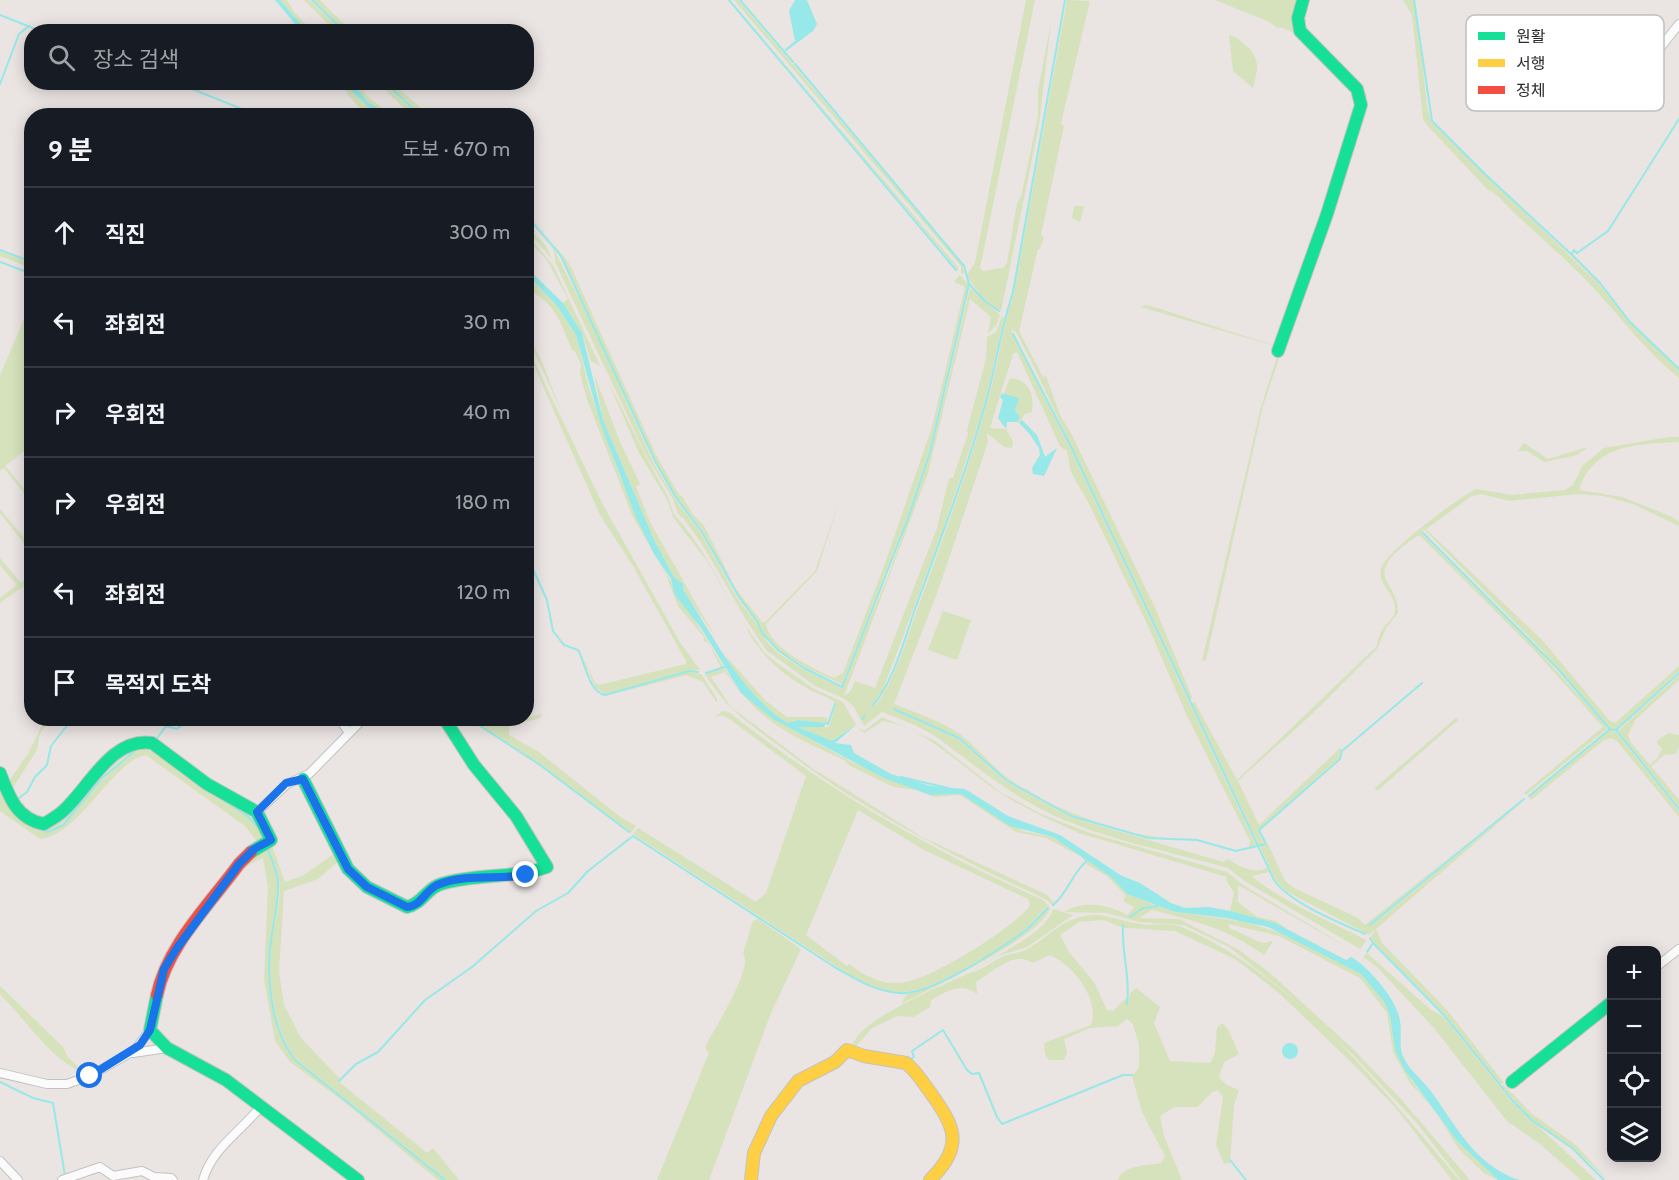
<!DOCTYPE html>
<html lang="ko">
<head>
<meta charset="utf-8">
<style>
	body { margin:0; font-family:Cabin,"Noto Sans KR",sans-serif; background:#20242c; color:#f1f3f6 }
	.controls { position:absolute; right:18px; bottom:18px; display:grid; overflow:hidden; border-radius:12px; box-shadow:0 3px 15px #0003 }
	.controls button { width:54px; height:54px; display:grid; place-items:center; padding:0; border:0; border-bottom:2px solid #363941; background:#171b24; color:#f1f3f6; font:30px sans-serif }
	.stop { position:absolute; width:18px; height:18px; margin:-14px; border:4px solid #1a73e8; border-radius:50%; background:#fff }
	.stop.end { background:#1a73e8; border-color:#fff; box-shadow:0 2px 6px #0008 }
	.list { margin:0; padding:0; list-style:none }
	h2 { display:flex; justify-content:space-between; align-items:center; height:78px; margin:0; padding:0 24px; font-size:26px }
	h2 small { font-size:20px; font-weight:400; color:#9ea1a6 }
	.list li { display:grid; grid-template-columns:39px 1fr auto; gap:18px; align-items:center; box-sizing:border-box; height:90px; padding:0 24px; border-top:2px solid #363941 }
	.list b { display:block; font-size:22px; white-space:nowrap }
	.list em { font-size:20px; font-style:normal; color:#9ea1a6 }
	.icon { flex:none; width:33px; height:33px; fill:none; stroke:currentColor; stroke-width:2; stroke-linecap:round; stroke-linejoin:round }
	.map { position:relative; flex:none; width:1679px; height:1180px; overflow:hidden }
	.search { position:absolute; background:#171b24; box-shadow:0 3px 15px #0003; left:24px; top:24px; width:510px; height:66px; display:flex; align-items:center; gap:15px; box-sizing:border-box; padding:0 21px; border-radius:24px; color:#9ea1a6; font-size:22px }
	.panel { position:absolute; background:#171b24; box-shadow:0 3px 15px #0003; left:24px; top:108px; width:510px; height:618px; border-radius:24px }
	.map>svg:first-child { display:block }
</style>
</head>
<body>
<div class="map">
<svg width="1679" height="1180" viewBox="0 0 1679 1180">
	<rect width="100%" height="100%" fill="#eae4e2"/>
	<g fill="#d6e2bc" fill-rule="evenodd">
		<polygon points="280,0 287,0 295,13 312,31 307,31"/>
		<polygon points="304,0 309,0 343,31 335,31"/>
		<polygon points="313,0 320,0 351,31 346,31"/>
		<polygon points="730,0 958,267 958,270"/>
		<path d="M734 0H738C801 73 861 146 925 219 935 231 965 261 964 274L961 273V266Z"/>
		<polygon points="1026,0 1035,0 980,268 983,271 1003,268 1007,263 1017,203 1021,197 1038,116 1038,90 1051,22 1039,125 1001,311 985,300 966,276 975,263"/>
		<path d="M1067 0 1090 1 1061 123 1064 126 1041 235 1044 237 1040 249H1038L1019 331 1043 377 1046 376 1060 415 1072 435 1156 610 1192 697 1190 701 1037 373 1016 332 1012 329 1011 331 1069 446 1256 845 1249 849 1250 841 1187 716 1148 626 1090 506 1071 472 1067 451 1060 446 1017 352 1013 354 990 428 1006 429 1013 442 1012 448 1004 447 987 433 988 442 939 588 894 704C916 713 942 721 961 735 977 747 989 763 1005 776 1043 805 1110 831 1158 837H1148L1071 815 1040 799 1028 790 1006 779 960 737 891 708 958 739 1005 781 1070 817 1223 862 1228 859C1239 866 1254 875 1267 868L1269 872 1252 876C1285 904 1328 920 1366 940L1360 949 1246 882 1228 868C1166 850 1098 839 1041 809 1004 790 976 766 943 742 926 728 902 720 882 712L864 726 854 707 843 698 815 686 766 650 748 623 702 544 684 519 678 514 673 499 646 455 556 264 553 248 588 316 653 462 673 496 701 533 737 598 757 624 767 642 778 653 803 669 841 688 890 571 931 452 970 288 1000 315 996 326 988 333 991 317 970 299 928 473 844 696 850 692 855 681 875 688 937 528 949 478H953L968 434 967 430 986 359 987 337 996 332 1002 316 1004 318 985 403 941 536 882 692 873 703 875 706C894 684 907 638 917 610 942 542 967 473 987 403 998 366 1002 329 1014 292Z"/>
		<polygon points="1215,0 1302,0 1302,37 1281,27 1278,28 1267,21"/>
		<path d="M1403 0H1413L1416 5 1427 105 1431 122 1599 284 1630 323 1679 370V378C1648 353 1625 323 1599 294 1566 257 1531 231 1498 196L1487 189 1426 124 1423 119 1412 15Z"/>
		<path d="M1229 35C1236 36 1239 40 1245 45 1261 57 1258 70 1253 88L1233 71Z"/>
		<path d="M339 83H343L379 115C359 115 351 96 339 83Z"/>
		<path d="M352 83H358L368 97 392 115C374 112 362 96 352 83Z"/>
		<polygon points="378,83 382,83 419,115 411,115"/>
		<polygon points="385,83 392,83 429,115 422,115"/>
		<polygon points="1362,89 1367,95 1363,109 1263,406 1206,660 1202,661 1261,407"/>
		<polygon points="1074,206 1084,206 1080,222 1072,218"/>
		<path d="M526 211 569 263 656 455 679 495 682 496 692 513 704 526 736 589 762 622H765L815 571 840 499 817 571 766 624C769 648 814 669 834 678L843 673 884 566 932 427 965 287 954 282 960 275 968 284 929 451 907 517 842 684 805 667 780 651 763 633 759 623 739 597 703 531 675 495 655 461 561 255Z"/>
		<polygon points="526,225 547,247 552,259 527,230"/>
		<polygon points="526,234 553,265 600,366 591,361 582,333 563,303 568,299 547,260 527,239"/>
		<polygon points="0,251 31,263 31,268 0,256"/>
		<path d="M526 274 557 306 576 335 589 388 619 474 654 554 723 666 721 668 709 644 703 640 705 638 678 606 666 575 632 515 587 399 580 374 581 364 575 351 572 350C558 317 558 308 527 288Z"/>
		<polygon points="31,303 31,454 27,449 5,466 31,497 31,502 4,468 0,471 0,375"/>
		<polygon points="1145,305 1154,307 1278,347 1141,307"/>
		<polygon points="527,333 542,362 563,415 527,336"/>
		<polygon points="526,344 602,503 681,644 700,670 689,670 605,694 595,687 579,649 595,683 599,685 686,664 686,661 633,566 600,515 527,350"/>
		<polygon points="594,374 620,442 640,484 636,487 650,522 715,637 684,591 683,584 674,577 654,540 603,420"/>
		<path d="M1010 378C1030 381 1034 393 1032 412L1025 414 1019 423 1017 422 1020 417 1015 410 1018 397 1013 399 1004 393Z"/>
		<path d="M608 381C628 420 646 458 667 495 671 502 671 511 676 517 699 542 714 571 730 601L707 561 673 517 668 501 639 453Z"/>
		<path d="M1669 437H1679V442C1637 444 1594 444 1579 490L1622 497 1672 517 1679 522V526L1633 504 1604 496 1578 494 1509 501 1481 494 1472 496 1426 529 1543 641 1610 721 1615 723 1679 666V671L1616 729 1611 728 1539 647 1425 530H1422L1421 533 1535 647 1608 728 1526 795 1524 793 1603 727 1534 650 1419 535C1405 545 1376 562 1387 582 1393 593 1398 599 1398 613L1386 628 1377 649 1310 716 1238 781 1259 825 1340 748 1342 750 1339 758 1258 830 1264 844 1259 845 1192 704 1194 701 1237 780 1376 647C1378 641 1379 635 1382 630 1386 623 1394 619 1395 611 1397 594 1377 585 1381 569 1386 551 1458 498 1476 489L1512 495 1565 490 1573 485 1583 465 1604 448Z"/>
		<polygon points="1524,443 1548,459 1588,447 1577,455 1544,462 1527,451 1518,451"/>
		<polygon points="0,509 31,546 31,552 0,513"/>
		<polygon points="0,558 21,583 32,575 31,581 0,603 0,598 17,585 0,565"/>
		<polygon points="943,611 971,620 957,660 928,650"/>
		<path d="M745 625 764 652 773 660 814 689 843 702 856 725 832 741 798 727H829L836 704C829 696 820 695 812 691 784 676 758 654 745 625Z"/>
		<path d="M724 654 766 701 787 717H824L828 718 826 723 798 720 787 723C762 707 739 680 724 654Z"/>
		<path d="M724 668 741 693 817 743 852 762 930 795 961 794 1023 831 1053 837 1087 860 1085 862 1082 857 1046 838 1016 832 960 795 934 797 917 790 894 787 850 766 844 760C788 734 763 725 725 672L711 677 731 707 812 768 922 837 1047 895 1054 903 1052 905 1047 900C955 857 864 811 783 749 750 724 728 711 705 674Z"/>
		<polygon points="689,672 701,674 717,699 717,703 703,682 687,675 605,696"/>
		<polygon points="1679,675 1679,680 1635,720 1628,735 1631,743 1650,765 1658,757 1662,749 1657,744 1658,740 1669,733 1679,735 1679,747 1676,754 1664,755 1651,766 1679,800 1679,807 1618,731"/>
		<path d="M722 711 730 713C826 789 931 851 1043 900L1049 906C1039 912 1032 924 1023 931 999 950 930 993 901 992 881 992 862 981 845 972L633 834 638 828 756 902 766 893 806 776 731 720 722 715 714 718ZM858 810 924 850 1028 899 1030 906C1011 929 930 981 900 983 879 984 865 976 849 964L847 966 806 935Z"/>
		<polygon points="542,714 540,718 509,726 509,735 539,752 619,816 636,826 631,833 540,765 469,719 492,719 507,723"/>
		<path d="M882 717 935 741 1000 792 1041 814 1090 833 1227 872 1243 885 1359 954 1238 885V902L1257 917 1276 921 1287 929 1230 911 1234 893 1226 880 1227 877 1079 833C1052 821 1025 809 1000 793 964 769 928 729 883 721L864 733 857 727 864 731Z"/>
		<polygon points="1456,718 1458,720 1377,791 1375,788"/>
		<polygon points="45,719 49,719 39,736 37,750 14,786 8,789 9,781 28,754"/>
		<polygon points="1610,730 1615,731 1679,811 1679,817 1617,741 1611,738 1604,740 1531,800 1529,797"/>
		<path d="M145 744 257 813 260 828 245 813 149 746C125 752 103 774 87 793 76 807 66 825 48 831L31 825H39L113 757Z"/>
		<path d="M139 748H149L160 754 181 774 245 814 259 829 264 841 259 844 245 826 146 755C113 760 78 837 40 839L0 811V788C15 811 32 845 63 825L103 779Z"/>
		<polygon points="1526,799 1369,935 1286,891 1275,879 1260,847 1268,844 1285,881 1294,888 1358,918 1365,925 1472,839 1370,924 1371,926"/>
		<path d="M271 843 285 882 302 876 337 852 341 859 318 879 284 891 279 971 284 1005 301 1038 341 1080 339 1082 427 1153 433 1148 459 1180H447L295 1058C272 1025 265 972 273 932 277 914 281 900 279 881 278 869 272 858 267 846Z"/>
		<path d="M265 845C269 856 275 867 277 880 279 900 273 915 271 935 265 976 269 1025 294 1059L444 1180H438L343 1101 290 1062 275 1041 264 979 268 888 263 858 244 867Z"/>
		<path d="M1089 861 1111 877 1127 894 1155 905 1143 907 1130 917 1144 908 1158 906 1175 912 1246 922 1286 935 1361 974 1385 1003 1390 1016 1395 1050 1411 1080 1457 1141 1498 1180 1485 1174 1458 1148 1435 1111 1410 1083 1393 1052 1387 1013 1360 978 1279 936 1228 924 1229 928 1262 943 1273 941 1264 955C1226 928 1196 921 1152 910L1139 918 1179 919 1239 950 1270 973 1353 1049 1401 1099 1470 1180H1461L1416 1122 1353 1055 1283 990 1229 947 1184 925 1139 922 1107 913 1065 912C1083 899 1110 906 1128 915L1134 907 1123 901 1126 896 1107 876 1086 864Z"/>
		<path d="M1050 907C1046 935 928 990 901 1004L906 995 945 981 974 964 1022 933Z"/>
		<path d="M1053 909 1073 915 1027 947 998 956 974 969C995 956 1047 933 1053 909Z"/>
		<path d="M1099 915C1113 917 1125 922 1139 924 1153 926 1171 922 1184 928 1294 976 1383 1089 1459 1180H1452L1395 1107 1350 1061 1279 993 1235 959 1175 931 1128 928H1124V925L1121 927 1104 920 1079 922 1060 935 1069 952 1094 982 1107 1010 1113 1011 1127 997 1128 1004 1130 993 1136 988 1160 1007 1154 1023 1170 1061 1210 1063 1215 1053 1217 1028 1222 1023 1228 1029 1239 1054 1224 1062 1219 1077 1227 1085 1239 1090 1234 1105 1230 1163 1224 1164 1216 1145 1223 1097 1218 1090 1212 1092 1198 1107H1174L1160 1116 1164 1136 1182 1180H1118C1124 1164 1147 1166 1161 1163L1165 1156 1142 1112 1132 1076 1139 1068V1045L1133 1024 1127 1019 1118 1026 1090 1028 1064 1039 1067 1053 1064 1060H1049L1045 1054 1044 1043 1091 1025C1101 1000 1072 964 1050 955L1033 963C1014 950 993 972 976 982L977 994C962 982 946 991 931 1000L930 1007 913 1017 897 1016 872 1028 852 1051C848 1023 946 984 969 973 981 971 987 965 998 959 1007 953 1020 954 1029 948 1056 932 1064 915 1099 915Z"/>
		<path d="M758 919 801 949 771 1013 709 1180H657L709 1053 705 1047C714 1029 754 968 743 953L753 921Z"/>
		<polygon points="1376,929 1382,943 1447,1010 1504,1083 1499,1084 1445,1014 1374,943 1371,937"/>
		<polygon points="1367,953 1431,1010 1443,1016 1511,1101 1596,1180 1581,1180 1540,1144 1507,1121 1434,1028 1377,967 1363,957"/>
		<path d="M0 986 63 1047 67 1056 85 1074 78 1075 77 1070C47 1054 25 1019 0 994Z"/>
		<polygon points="1504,1085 1531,1113 1576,1145 1608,1180 1573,1148 1533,1120 1501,1086"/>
	</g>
	<g fill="#97e8e8">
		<polygon points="275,0 280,0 307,31 301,31"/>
		<polygon points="795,0 807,0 817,24 813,31 786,51 784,50 795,41 789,11"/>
		<polygon points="343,83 352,83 368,102 390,115 377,115"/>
		<path d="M526 267 563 303 582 333 603 420 654 540 674 577 683 584 684 591C714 637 740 692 787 723L798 720 826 723 824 727H798L832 741 856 725 835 743 851 745 854 753 891 774 931 786 965 789 1008 816 1060 835 1122 876 1140 883 1171 903 1185 908 1209 907 1230 911 1275 923 1346 960 1351 957C1368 966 1398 1001 1400 1021 1402 1032 1399 1043 1402 1054 1408 1070 1420 1077 1430 1090 1456 1125 1474 1165 1519 1180H1498L1457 1141 1404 1069 1395 1050 1390 1016 1385 1003 1361 974 1268 927 1226 918 1175 912 1127 894 1111 877 1053 837 1010 826 961 794 930 795 884 778 773 719 741 693 701 628 675 595 671 579 654 554 635 515 600 422 576 335 557 306 527 274Z"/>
		<polygon points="1002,393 1019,398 1015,410 1020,417 1017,422 1007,422 1006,429 998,418 1003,400 1000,397"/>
		<polygon points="1022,420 1037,435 1045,457 1057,448 1044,476 1033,474 1032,468 1040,455 1039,448 1029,433 1019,423"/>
		<circle cx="1290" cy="1051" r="8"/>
	</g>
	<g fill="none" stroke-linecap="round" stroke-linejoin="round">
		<g stroke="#97e8e8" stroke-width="2">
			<polyline points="312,0 345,32"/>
			<polyline points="729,0 956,270"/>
			<polyline points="740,0 793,62"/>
			<polyline points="1414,0 1432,121 1486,175 1572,255 1600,283 1630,322 1679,369"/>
			<polyline points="0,15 43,32"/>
			<polyline points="795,64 964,266 969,284 985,301 999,311"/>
			<polyline points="175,82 259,116"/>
			<polyline points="384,82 421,116"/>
			<polyline points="0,84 19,34 29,26"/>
			<polyline points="526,215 561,256 655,461 675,496 702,532 739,597 758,623 762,633 779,651 804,668 842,687 908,518 930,452 969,284"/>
			<polyline points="0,250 32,262"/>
			<polyline points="1572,254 1574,250 1577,253 1608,231 1679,119"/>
			<polyline points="0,262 32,274"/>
			<path d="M1013 334 1070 445 1274 880C1290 903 1340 923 1365 934"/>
			<polyline points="1422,532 1557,668 1610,729"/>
			<path d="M526 554 547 600 553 631 564 645 578 650C586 664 588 691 605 695L689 671 698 672"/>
			<polyline points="706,673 724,667"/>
			<path d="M873 705C893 683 905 638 915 609 940 541 966 472 986 402 996 365 1001 328 1013 292L1065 0"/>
			<polyline points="894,709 959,738 1006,780 1071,816 1148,838 1197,840 1236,851 1266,844 1259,830 1340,759 1342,751 1422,683"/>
			<polyline points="468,718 540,765 629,832"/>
			<polyline points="862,719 865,716"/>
			<polyline points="826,723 828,724 835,704"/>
			<polyline points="1616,730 1679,809"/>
			<polyline points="155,741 166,726 177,729 191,718"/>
			<polyline points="173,766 198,784"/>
			<polyline points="901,777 948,788"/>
			<polyline points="210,792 245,814 258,827"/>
			<polyline points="1529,796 1610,729 1616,730 1679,673"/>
			<polyline points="19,798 27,792 35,777 47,765 51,746 73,718"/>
			<polyline points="33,827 48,832 63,825 102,778 136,750"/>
			<path d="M266 846C271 858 277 869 278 882 279 900 275 915 272 933 265 973 270 1026 294 1059L445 1180"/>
			<path d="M1053 905C1069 892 1072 872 1088 860"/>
			<polyline points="1130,917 1143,908 1157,906"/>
			<path d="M1123 925C1121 952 1131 978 1127 1004"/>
			<polyline points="1370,925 1524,799"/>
			<polyline points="1373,943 1444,1015 1512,1100 1533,1121 1572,1148 1604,1180"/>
			<polyline points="1367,952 1373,943 1370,938"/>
			<polyline points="909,1060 914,1057 912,1051 943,1030 967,1070 972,1074 979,1073 997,1117 1002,1124 1123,1075 1132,1075"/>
			<path d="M339 1081 356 1064 378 1052 425 1000 472 967 536 911 568 893 588 871 633 836 836 968C856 979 876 992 900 993 929 996 997 951 1022 933 1032 926 1039 916 1048 908"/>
			<polyline points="0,1082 33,1098 53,1103 65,1176"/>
			<polyline points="1230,1160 1246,1180"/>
		</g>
		<defs>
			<g id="street">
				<polyline points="1657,52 1679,24"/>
				<polyline points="339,718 349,733"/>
				<polyline points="257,812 287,784 309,774 364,718"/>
				<polyline points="1656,967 1679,949"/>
				<polyline points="133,1053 167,1048"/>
				<polyline points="0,1073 47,1084 67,1084 90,1076 135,1050 150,1030"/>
				<polyline points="0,1161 18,1180"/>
				<polyline points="62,1180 100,1167 113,1176 142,1171 154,1177 171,1178 173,1180"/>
				<path d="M203 1180C212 1148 241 1132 261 1106"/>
			</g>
			<g id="fast">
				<polyline points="1278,351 1327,214 1361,105 1357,89 1300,31 1298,18 1303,0"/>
				<path d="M0 773C9 797 17 819 44 824 50 820 58 816 63 811 89 788 111 737 152 743L207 784 257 812 271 840 251 852"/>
				<path d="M303 779 348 869 367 887 407 907C422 904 427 888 441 884 476 873 513 879 547 867L516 816 474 765 444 718"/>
				<polyline points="157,995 150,1030 167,1048 226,1080 358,1180"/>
				<polyline points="1512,1082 1612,1002"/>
			</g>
			<path id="slow" d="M751 1180 754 1153 771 1116 798 1081 835 1062 847 1050 864 1056 906 1063C916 1071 922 1081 930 1092 956 1128 964 1146 930 1180"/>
			<path id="jam" d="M157 995C167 946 210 904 239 864L251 852"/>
		</defs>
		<use href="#street" stroke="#c3c2c3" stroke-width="10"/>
		<use href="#fast" stroke="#c3c2c3" stroke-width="14"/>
		<use href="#slow" stroke="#c3c2c3" stroke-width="14"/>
		<use href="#jam" stroke="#c3c2c3" stroke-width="14"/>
		<use href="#street" stroke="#fcfbfb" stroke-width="8"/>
		<use href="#fast" stroke="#16e098" stroke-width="12"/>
		<use href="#slow" stroke="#ffcf43" stroke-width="12"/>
		<use href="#jam" stroke="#f24e42" stroke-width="12"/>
	</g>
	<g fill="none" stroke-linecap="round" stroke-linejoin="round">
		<path stroke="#1a73e8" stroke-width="8" d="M90 1076 140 1045 150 1030 164 969 177 948 239 864 254 849 271 840 257 812 286 783 303 779 348 869 367 887 407 907C421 906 425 891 437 885 465 873 497 880 526 875"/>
	</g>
	<rect x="1466" y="15" width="198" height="96" rx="9" fill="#fff" stroke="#bfbfbf" stroke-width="1.5"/>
	<rect x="1478" y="32" width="27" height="8" fill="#16e098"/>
	<rect x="1478" y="59" width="27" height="8" fill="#ffcf43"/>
	<rect x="1478" y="86" width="27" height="8" fill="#f24e42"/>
	<g font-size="16" fill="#2b2b2b">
		<text x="1516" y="42">원활</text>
		<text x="1516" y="69">서행</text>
		<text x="1516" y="96">정체</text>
	</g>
</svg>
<div class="controls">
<button>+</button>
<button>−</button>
<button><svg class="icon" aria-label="locate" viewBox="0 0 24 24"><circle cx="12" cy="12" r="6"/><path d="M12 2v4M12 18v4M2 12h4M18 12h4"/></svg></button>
<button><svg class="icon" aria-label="layers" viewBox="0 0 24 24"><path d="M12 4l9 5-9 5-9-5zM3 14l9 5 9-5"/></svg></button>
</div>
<div class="stop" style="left:90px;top:1076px"></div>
<div class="stop end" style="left:526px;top:875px"></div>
<div class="search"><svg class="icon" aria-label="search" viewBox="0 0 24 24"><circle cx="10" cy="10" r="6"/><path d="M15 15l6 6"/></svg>장소 검색</div>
<section class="panel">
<h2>9 분<small>도보 · 670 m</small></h2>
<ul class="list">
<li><svg class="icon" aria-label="ahead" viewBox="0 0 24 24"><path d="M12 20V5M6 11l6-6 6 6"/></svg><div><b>직진</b></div><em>300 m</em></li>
<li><svg class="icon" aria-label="left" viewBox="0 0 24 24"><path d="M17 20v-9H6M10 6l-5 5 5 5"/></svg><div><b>좌회전</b></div><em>30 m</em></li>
<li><svg class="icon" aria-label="right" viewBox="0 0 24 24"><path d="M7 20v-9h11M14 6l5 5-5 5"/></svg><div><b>우회전</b></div><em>40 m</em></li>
<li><svg class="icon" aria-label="right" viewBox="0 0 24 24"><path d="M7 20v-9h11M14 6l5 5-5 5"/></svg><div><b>우회전</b></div><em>180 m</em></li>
<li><svg class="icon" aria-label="left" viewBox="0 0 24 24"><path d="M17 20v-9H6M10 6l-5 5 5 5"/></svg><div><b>좌회전</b></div><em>120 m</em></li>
<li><svg class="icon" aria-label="arrive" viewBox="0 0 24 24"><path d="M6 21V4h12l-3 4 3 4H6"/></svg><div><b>목적지 도착</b></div></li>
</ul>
</section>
</div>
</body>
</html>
